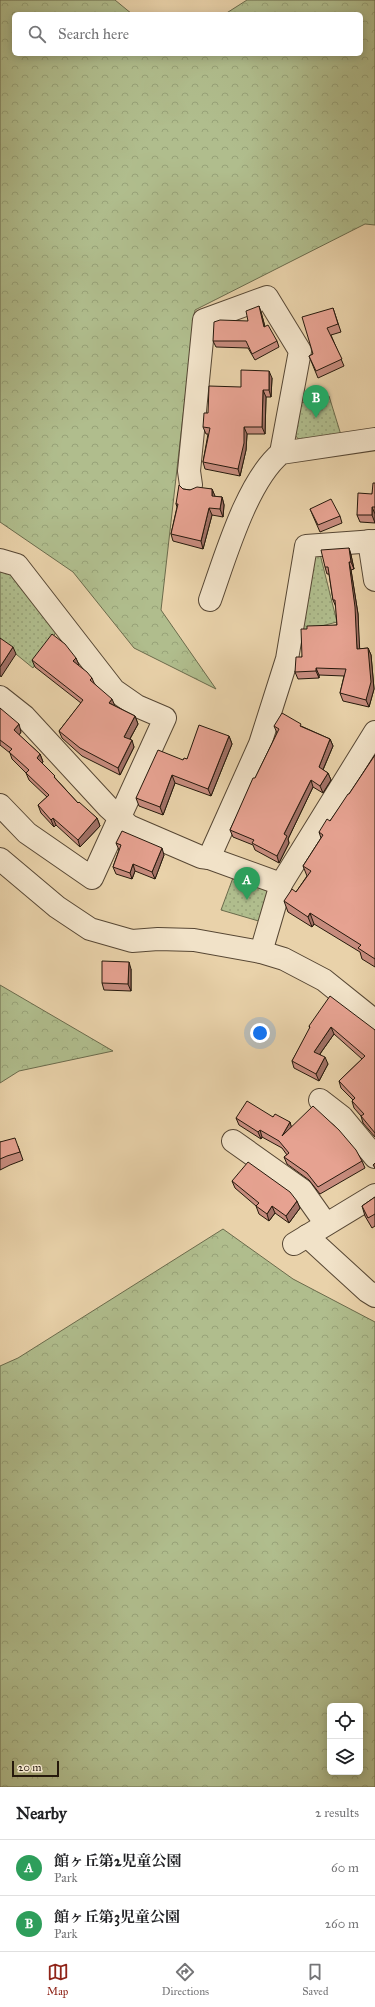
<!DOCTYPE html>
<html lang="en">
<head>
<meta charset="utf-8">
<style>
	body { margin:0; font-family:"IM FELL Great Primer","Noto Serif JP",serif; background:#f2f2f2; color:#202124 }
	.controls { position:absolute; right:12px; bottom:12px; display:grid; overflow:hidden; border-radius:6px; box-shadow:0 2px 10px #0003 }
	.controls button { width:36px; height:36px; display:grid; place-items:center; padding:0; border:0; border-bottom:1px solid #e0e0e0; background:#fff; color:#202124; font:20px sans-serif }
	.scale { position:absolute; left:12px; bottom:10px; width:47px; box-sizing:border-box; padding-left:4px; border:2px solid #26190c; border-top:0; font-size:11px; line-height:14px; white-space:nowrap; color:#26190c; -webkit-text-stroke:3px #f1e2c8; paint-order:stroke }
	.you { position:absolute; left:260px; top:1033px; width:14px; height:14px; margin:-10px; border:3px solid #fff; border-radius:50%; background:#1a73e8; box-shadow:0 0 0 6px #1a73e833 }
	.badge { display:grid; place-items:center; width:26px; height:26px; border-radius:50%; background:#8f2418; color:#fff; font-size:13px; font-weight:700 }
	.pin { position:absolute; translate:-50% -33px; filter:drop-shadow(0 1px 2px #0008) }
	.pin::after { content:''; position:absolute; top:21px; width:14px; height:12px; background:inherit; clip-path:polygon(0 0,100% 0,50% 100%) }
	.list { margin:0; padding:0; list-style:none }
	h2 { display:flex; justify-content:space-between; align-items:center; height:52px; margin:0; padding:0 16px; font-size:17px }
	h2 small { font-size:13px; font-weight:400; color:#757577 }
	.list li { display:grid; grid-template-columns:26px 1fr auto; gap:12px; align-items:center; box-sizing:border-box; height:56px; padding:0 16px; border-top:1px solid #e0e0e0 }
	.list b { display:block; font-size:15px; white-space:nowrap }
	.list p { margin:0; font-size:13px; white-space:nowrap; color:#757577 }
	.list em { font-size:13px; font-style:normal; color:#757577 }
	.icon { flex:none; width:22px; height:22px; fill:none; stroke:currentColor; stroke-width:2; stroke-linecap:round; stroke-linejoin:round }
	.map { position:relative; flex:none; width:375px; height:1787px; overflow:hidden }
	.search { position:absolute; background:#fff; box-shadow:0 2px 10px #0003; left:12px; right:12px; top:12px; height:44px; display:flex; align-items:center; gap:10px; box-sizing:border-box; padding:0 14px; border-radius:6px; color:#757577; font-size:15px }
	.sheet { height:164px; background:#fff }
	nav { display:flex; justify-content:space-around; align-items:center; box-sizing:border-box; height:56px; border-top:1px solid #e0e0e0; background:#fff; font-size:11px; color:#757577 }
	nav a { display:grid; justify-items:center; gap:2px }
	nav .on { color:#8f2418 }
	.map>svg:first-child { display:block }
</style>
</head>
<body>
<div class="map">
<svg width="375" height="1787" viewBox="0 0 375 1787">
	<defs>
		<pattern id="forest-crowns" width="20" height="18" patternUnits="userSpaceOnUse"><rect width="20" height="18" fill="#b0bd8d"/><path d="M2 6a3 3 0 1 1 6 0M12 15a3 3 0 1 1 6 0" fill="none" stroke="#97a278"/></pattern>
		<pattern id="park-dots" width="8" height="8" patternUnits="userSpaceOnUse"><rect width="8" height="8" fill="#b0bd8d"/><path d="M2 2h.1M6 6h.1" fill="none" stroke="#97a278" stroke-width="1.8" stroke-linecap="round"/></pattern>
	</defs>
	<rect width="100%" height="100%" fill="#e9d2aa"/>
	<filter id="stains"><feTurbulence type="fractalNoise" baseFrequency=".005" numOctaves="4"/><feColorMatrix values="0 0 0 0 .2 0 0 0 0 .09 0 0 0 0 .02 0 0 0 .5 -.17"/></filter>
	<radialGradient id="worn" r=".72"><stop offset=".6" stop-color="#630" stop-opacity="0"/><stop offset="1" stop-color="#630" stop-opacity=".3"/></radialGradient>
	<g fill="url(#forest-crowns)" stroke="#6b6b4c" fill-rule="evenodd">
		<polygon points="0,0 115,0 132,14 14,14 14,54 361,54 361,14 225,14 247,0 375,0 375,225 365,224 195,310 161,610 216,689 134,648 73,572 0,522"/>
		<polygon points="0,985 113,1051 19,1071 0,1083"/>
		<path d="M223 1229 293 1279 375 1322V1787H0V1366L18 1358ZM330 1706H360V1772H330Z"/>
	</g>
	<g fill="url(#park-dots)" stroke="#6b6b4c">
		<polygon points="329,396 341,435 302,443 293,433 300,403"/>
		<polygon points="320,554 337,622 298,632 312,555"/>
		<polygon points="0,569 14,571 58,629 33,668 0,641"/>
		<polygon points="234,875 273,890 262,922 221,910"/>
	</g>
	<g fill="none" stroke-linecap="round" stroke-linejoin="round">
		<defs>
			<g id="minor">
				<polyline points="191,485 189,471 204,320 267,297 300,351 281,453"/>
				<polyline points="369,541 375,580"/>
				<polyline points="0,560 17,565 114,690 137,706 165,718 92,878 27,833 0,805"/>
				<path d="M210 600C225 558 247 481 281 453L375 439"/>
				<polyline points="0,697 24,716 108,807 129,826 201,857 209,858 281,884"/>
				<polyline points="209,858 260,744 287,659 306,546 375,541"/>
				<polyline points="0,859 57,907 90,929 132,941 158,939 194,940 261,952 284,959 324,980 375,1021"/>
				<polyline points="261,952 281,884 375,732"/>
				<polyline points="320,1100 342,1117 375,1157"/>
				<polyline points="233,1141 302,1190 326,1224"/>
				<polyline points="307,1236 367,1291 375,1296"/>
				<polyline points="294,1244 375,1195"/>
			</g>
		</defs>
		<use href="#minor" stroke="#574734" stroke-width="24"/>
		<use href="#minor" stroke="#f1e2c8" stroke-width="22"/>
	</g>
	<g fill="#c68b7d" stroke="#26190c">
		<polygon points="333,308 341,332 331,335 344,366 318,378 309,356 313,354"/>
		<polygon points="261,312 265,327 277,341 279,347 255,360 248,348 216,347 213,341 248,321"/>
		<polygon points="272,378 271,397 266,397 265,434 247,434 246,450 240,476 205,469 203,462 208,434 206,434 203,427 241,387"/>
		<polygon points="375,483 375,523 360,522 357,515 372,494"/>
		<polygon points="183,489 190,490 212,489 215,497 222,497 224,505 223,517 212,515 203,549 173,541 171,534 177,507 176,504"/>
		<polygon points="310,509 340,516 342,523 320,532 313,516"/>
		<polygon points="349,548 351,555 354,569 351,570 358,614 359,649 368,648 371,655 374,689 369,707 343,701 340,693 344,676 319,675 319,678 298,679 295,672 302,657 307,629 337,625 336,607 333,600 329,574 327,574 325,567"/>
		<polygon points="76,658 78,665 92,678 94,683 115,706 135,716 138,724 130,739 134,747 120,775 82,756 62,738 59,731 81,703 35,667 32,660"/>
		<polygon points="0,708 21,732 19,735 40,754 43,762 42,763 57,780 78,803 97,818 100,826 80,847 56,825 54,827 41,813 38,805 47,797 29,780 26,773 12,759 10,753 0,745"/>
		<polygon points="274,726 301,726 330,739 333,746 323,770 328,773 331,780 323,793 313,787 288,839 289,843 279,863 255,850 253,845 233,837 230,830 277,733"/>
		<polygon points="229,736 232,744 211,796 175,783 163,815 139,806 136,798 183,760 187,759"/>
		<polygon points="375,755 375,967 362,959 360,952 314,924 312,927 288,912 284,901 296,892 307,876 303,866 321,838 319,832 330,821 349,794"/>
		<polygon points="116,843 164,855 155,879 135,871 132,879 116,874 113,867 119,850"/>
		<polygon points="131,969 131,991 104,990 102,983"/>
		<polygon points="309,1026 375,1030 375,1137 363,1123 361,1116 354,1108 352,1101 353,1100 341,1088 339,1081 362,1059 334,1034 320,1054 328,1064 319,1081 294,1068 292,1061 310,1029"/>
		<polygon points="273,1117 290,1122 291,1127 362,1161 365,1168 320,1194 309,1180 287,1164 284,1157 287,1155 282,1148 262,1137 261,1139 239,1125 236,1118"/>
		<polygon points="0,1142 18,1146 23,1160 10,1165 0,1170"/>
		<polygon points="232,1181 300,1208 289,1223 275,1213 269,1221 259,1214 256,1206 235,1188"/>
		<polygon points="375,1197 375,1226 372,1228 365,1216 362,1206"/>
	</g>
	<g fill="#a17166" stroke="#26190c">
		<polygon points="259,306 261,312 267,334 264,327"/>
		<polygon points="269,371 272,378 271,397 269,390"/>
		<polygon points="263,390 266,397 265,434 262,427"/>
		<polygon points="244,427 247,434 246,450 240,476 238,469"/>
		<polygon points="212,489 215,496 214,504 212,496"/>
		<polygon points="222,497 224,505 223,517 220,509"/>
		<polygon points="372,507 375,514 375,523 372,515"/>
		<polygon points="209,508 212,515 203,549 201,541"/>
		<polygon points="349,548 351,555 354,569 351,562"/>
		<polygon points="349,562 351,570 358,614 360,656 357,649"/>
		<polygon points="13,647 16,654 1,677 0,675 0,667"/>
		<polygon points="368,648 371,655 374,689 369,707 366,700"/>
		<polygon points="76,658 79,665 76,668 73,661"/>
		<polygon points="316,668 319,675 319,678 316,671"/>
		<polygon points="112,699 115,706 109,703"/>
		<polygon points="135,716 138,724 127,744 124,737"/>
		<polygon points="19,724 21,732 17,738 14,730"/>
		<polygon points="229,736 232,744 211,796 208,789"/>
		<polygon points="330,739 333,746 321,774 319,767"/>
		<polygon points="132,740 134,747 120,775 118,768"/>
		<polygon points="40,754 43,762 39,765 37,758"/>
		<polygon points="328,773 331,780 323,793 320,786"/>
		<polygon points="172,775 175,783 163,815 160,807"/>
		<polygon points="311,780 313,787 288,839 289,843 279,863 277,856 284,834"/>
		<polygon points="53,818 56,825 54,827 51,820"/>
		<polygon points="97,818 100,826 80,847 78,840"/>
		<polygon points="162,848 164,855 155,879 152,872"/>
		<polygon points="133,864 135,871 132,879 130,873"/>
		<polygon points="310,913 314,924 312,927 308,917"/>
		<polygon points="129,962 131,969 131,991 128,984"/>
		<polygon points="331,1027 334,1034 317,1058 314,1052"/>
		<polygon points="325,1057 328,1064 319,1081 316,1074"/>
		<polygon points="290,1122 292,1129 282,1136"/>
		<polygon points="260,1130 262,1137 261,1139 258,1132"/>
		<polygon points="297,1201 300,1208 289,1223 286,1216"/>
		<polygon points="272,1206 275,1213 269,1221 267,1214"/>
	</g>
	<g fill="#e6a291" stroke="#26190c">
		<polygon points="259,306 264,327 268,325 277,341 252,354 246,341 213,341 214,322 220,320 248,321 246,311"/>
		<polygon points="333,308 338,324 327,328 342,359 316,371 309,356 313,354 302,317"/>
		<polygon points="241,370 269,371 269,390 263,390 262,427 244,427 244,443 238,469 203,462 210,428 203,427 204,413 208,413 209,386 241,387"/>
		<polygon points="373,483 375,483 375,507 372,507 372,515 357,515 358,493 372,494"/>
		<polygon points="179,485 183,489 190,490 197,487 212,489 212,496 222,497 220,509 209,508 201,541 171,534 178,504 176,504"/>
		<polygon points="331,499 340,516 318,525 310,509"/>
		<polygon points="349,548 351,562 349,562 355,607 357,649 368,648 371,682 366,700 340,693 346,669 316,668 316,671 295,672 296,657 302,657 301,629 307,629 307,626 337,625 335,600 333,600 328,567 325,567 321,550"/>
		<polygon points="52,634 65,644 76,658 73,661 87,672 92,678 90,680 112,699 109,703 135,716 124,737 132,740 118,768 80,748 59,731 83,700 32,660"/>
		<polygon points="0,638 13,647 0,667"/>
		<polygon points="0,708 19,724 14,730 40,754 37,758 55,776 54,777 78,803 79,802 97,818 78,840 53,818 51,820 38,805 49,795 26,773 29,770 9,752 12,749 0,740"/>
		<polygon points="282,713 301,724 300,726 330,739 319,767 328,773 320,786 311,780 284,834 287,836 277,856 252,843 254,840 230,830 253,778 255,778 279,729 274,726"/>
		<polygon points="199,725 229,736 208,789 172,775 160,807 136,798 158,750 183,760 184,758 187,759"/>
		<polygon points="375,755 375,959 358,948 361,945 310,913 308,917 284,901 292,889 296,892 311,871 303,866 323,835 319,832 327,819 330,821 348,794 349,794"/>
		<polygon points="122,831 162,848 152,872 133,864 130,873 113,867 121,845 116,843"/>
		<polygon points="102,961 129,962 128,984 102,983"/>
		<polygon points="330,996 375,1030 375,1133 361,1116 364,1114 352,1101 355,1098 339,1081 365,1056 331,1027 314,1052 325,1057 316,1074 292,1061 310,1027 309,1026"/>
		<polygon points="247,1101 273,1117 275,1114 290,1122 282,1136 313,1106 339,1130 356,1150 362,1161 318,1187 307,1173 284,1157 289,1153 279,1141 260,1130 258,1132 236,1118"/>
		<polygon points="15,1138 20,1152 7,1156 0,1159 0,1142"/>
		<polygon points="248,1162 290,1192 297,1201 286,1216 272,1206 267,1214 256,1206 259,1203 232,1181"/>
		<polygon points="375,1163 375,1168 373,1165"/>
		<polygon points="375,1197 375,1214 368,1218 362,1206"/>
	</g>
	<rect width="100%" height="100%" filter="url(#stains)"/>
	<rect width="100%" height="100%" fill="url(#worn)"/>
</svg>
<div class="controls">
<button><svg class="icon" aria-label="locate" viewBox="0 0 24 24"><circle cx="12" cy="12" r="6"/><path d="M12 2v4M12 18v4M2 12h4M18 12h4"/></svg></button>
<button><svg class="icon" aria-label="layers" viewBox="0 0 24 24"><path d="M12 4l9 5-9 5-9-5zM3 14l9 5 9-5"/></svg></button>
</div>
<div class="scale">20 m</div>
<div class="you"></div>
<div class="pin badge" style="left:247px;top:900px;background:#2e9e5b">A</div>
<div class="pin badge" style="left:316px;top:418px;background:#2e9e5b">B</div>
<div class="search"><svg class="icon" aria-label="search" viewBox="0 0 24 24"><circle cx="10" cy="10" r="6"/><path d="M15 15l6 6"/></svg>Search here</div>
</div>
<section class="sheet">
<h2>Nearby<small>2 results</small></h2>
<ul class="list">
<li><span class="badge" style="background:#2e9e5b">A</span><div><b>館ヶ丘第2児童公園</b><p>Park</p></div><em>60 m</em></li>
<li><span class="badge" style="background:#2e9e5b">B</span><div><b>館ヶ丘第3児童公園</b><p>Park</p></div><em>260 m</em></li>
</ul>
</section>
<nav>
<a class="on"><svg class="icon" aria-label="map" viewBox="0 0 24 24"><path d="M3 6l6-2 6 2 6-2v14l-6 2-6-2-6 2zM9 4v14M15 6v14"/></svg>Map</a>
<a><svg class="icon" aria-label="directions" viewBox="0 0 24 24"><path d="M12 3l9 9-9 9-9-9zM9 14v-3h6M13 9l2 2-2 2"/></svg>Directions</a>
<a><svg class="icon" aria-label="saved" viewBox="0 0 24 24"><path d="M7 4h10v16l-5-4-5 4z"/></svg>Saved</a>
</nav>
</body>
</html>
